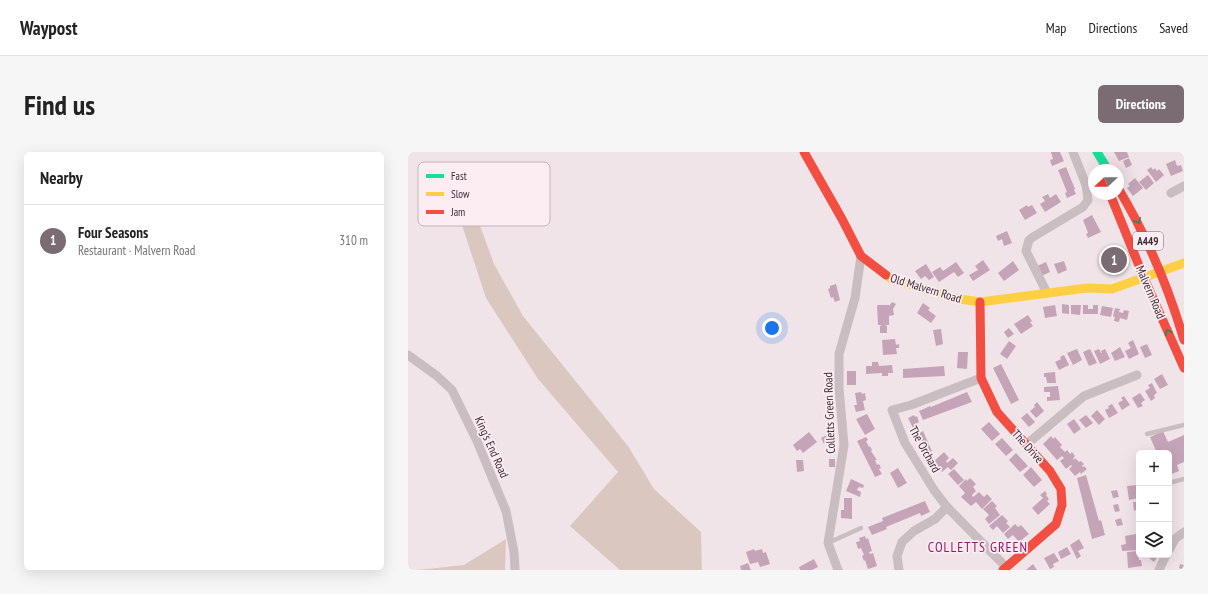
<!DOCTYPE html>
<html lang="en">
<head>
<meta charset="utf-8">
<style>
	body { margin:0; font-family:"PT Sans Narrow",sans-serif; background:#f6f6f6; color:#222 }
	.controls { position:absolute; right:12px; bottom:12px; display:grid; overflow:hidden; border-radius:6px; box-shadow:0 4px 16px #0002 }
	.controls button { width:36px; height:36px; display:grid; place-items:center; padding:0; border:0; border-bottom:1px solid #e0e0e0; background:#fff; color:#222; font:20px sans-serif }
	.compass { position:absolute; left:680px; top:12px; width:36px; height:36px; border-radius:50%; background:#fff; box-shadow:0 4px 16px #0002; rotate:248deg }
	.you { position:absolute; left:364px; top:176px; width:14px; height:14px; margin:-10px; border:3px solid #fff; border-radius:50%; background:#1a73e8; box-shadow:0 0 0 6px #1a73e833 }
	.badge { display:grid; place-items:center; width:26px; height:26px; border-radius:50%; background:#7b6b73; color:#fff; font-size:13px; font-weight:700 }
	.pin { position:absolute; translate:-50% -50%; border:2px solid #fff; box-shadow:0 1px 4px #0006 }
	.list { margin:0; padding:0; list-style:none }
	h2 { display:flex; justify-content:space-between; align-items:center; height:52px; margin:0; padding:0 16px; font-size:17px }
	h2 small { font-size:13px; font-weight:400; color:#767676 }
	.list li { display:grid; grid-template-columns:26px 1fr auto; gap:12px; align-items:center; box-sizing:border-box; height:72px; padding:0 16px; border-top:1px solid #e0e0e0 }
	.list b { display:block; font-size:15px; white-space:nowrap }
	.list p { margin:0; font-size:13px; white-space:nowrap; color:#767676 }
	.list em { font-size:13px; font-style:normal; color:#767676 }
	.icon { flex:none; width:22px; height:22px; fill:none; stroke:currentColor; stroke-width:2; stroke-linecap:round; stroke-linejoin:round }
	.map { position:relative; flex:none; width:776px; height:418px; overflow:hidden; border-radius:6px }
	header { display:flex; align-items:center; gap:24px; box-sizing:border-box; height:56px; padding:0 20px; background:#fff; border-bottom:1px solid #e0e0e0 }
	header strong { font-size:19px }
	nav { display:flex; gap:22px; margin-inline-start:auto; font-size:14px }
	.intro { display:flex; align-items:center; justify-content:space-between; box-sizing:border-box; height:96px; padding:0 24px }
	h1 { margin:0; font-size:28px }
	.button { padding:10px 18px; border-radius:6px; background:#7b6b73; color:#fff; font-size:14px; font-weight:700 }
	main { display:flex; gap:24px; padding:0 24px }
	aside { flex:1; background:#fff; border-radius:6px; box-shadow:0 4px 16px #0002 }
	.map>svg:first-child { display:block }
</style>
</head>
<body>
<header>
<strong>Waypost</strong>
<nav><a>Map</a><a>Directions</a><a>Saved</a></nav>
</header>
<div class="intro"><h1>Find us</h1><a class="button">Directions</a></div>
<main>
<aside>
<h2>Nearby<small></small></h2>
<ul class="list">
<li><span class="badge">1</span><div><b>Four Seasons</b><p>Restaurant · Malvern Road</p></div><em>310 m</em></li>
</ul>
</aside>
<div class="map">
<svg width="776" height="418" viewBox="0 0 776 418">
	<rect width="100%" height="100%" fill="#f1e4e8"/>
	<g fill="#dac7bf">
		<polygon points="58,50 71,71 86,112 115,164 220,294 246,337 293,380 294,418 212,418 162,374 210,320 130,227 78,146 50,61"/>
		<polygon points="98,387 97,418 10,418 56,413"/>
	</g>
	<g fill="#c6a4b8">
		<polygon points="643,0 652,0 656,9 644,14 642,8 645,7"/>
		<polygon points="706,0 719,0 721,5 711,9"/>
		<polygon points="721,6 724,13 718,16 715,9"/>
		<polygon points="767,8 769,14 773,13 775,19 763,24 758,12"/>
		<polygon points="658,15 667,37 666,38 668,42 659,46 657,41 659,40 650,18"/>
		<polygon points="743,15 745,18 747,16 749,19 751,17 756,23 748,30 739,18"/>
		<polygon points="740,23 746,31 738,38 731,30"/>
		<polygon points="727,26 735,36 725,44 719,36 722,34 720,32"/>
		<polygon points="640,42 642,46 648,42 653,50 637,60 632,52 637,49 634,45"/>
		<polygon points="619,53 620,55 624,53 629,61 617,68 611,58"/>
		<polygon points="684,63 693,80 680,86 678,82 680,81 675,68"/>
		<polygon points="599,79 604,91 596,94 594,87 590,89 588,84"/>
		<polygon points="701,98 709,114 695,119 693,113 699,110 695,101"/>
		<polygon points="575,108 582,118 565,129 561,123 570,118 567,114"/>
		<polygon points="605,109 611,118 596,129 590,121"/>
		<polygon points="656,109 659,118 650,122 646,112"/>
		<polygon points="548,110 556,121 550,125 546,120 531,130 524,120 532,115 535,119"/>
		<polygon points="638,110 642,120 631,125 627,115"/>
		<polygon points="518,112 526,125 521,128 517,124 513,127 507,119"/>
		<polygon points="428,132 432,148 427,150 425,145 423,146 420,137 422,136 422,134"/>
		<polygon points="484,150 488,152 485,157 486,163 481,164 481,173 477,173 479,174 479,181 472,181 472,174 474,173 470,173 469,153 481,153 481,154"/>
		<polygon points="515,151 522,156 520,158 528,164 523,171 509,161"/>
		<polygon points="654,152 661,153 661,162 654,161"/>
		<polygon points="647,153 649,164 637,166 635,155"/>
		<polygon points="663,153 673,153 672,163 663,162"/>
		<polygon points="675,153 680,153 680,157 685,157 685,153 690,153 690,162 675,162"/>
		<polygon points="694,154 705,156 703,165 692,163"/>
		<polygon points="707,156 712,157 711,160 715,161 716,158 721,159 719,168 712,166 711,170 706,169 707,165 705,164"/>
		<polygon points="620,163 624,169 622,170 625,174 613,182 606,172"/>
		<polygon points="601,176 606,182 600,186 596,180"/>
		<polygon points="533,177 535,192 528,194 525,178"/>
		<polygon points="487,187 488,193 491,192 491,196 488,196 489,202 475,203 474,188"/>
		<polygon points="725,188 731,202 721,207 717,199 723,196 720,191"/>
		<polygon points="601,189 608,194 599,207 592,202"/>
		<polygon points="739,192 744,203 737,206 732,195"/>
		<polygon points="712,195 717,205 707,209 703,201"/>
		<polygon points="669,197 674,208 665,213 659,201"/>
		<polygon points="682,197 689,211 681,214 675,200"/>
		<polygon points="691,197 693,201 694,201 693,199 697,197 702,207 692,212 686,199"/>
		<polygon points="550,200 560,200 559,217 549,216"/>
		<polygon points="656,203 661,213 651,218 647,210 653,207 652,205"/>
		<polygon points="464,210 470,210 471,214 484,213 485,221 480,221 480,224 474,224 474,221 458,222 458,214 464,214"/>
		<polygon points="593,212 611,248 603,252 585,216"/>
		<polygon points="536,214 537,224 495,226 495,217"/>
		<rect x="439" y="219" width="9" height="14"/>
		<polygon points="647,220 648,231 639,231 638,225 636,225 636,221"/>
		<polygon points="754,222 760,233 752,237 746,227"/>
		<polygon points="744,231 749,241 746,243 747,246 743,249 737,239 742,236 740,233"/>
		<polygon points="650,234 652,248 639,249 639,245 642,245 642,240 636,240 636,235"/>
		<polygon points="453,240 454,242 457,241 458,248 455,249 457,258 448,260 446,253 449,253 447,241"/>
		<polygon points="559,240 564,250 515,268 511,259 522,254 523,255"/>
		<polygon points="732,241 737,248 733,251 735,254 730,256 724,246"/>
		<polygon points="716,244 722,253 714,258 710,251 715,248 713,246"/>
		<polygon points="629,250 636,259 628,266 622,259 627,255 626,253"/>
		<polygon points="704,252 710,261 701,266 697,258 701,256 700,254"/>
		<polygon points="689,258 697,267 691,273 683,264"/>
		<polygon points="619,261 627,270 621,275 613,266"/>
		<polygon points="459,262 467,277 457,283 448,267"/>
		<polygon points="506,263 507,265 509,264 511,270 509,271 511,275 506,278 500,266"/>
		<polygon points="678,263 685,271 678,276 671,268"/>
		<polygon points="666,267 673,277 666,282 659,272"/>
		<polygon points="581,270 592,282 584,289 573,277"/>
		<polygon points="515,279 524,299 516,302 508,283"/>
		<polygon points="755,279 760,290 776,283 776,310 769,313 771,319 761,323 761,301 749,301 742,285"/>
		<polygon points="401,280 409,290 395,301 392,297 389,299 385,293"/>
		<polygon points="423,281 426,288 416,292 413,286"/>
		<polygon points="643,284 645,287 647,285 654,293 652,295 657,300 659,298 662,302 664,300 667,304 665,307 666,308 667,306 671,310 673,309 676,312 674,314 675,315 676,314 679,317 673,322 672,320 667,324 661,317 664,314 663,313 658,317 652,309 656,306 654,304 649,308 635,292"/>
		<polygon points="458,285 460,288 458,289 461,295 462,294 464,298 463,299 469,308 467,308 469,313 471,312 473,316 471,317 474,322 467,325 449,289"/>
		<polygon points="594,286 605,298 598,304 587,292"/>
		<polygon points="536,300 541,306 538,309 539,311 545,306 550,311 543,318 540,315 534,320 525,310"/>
		<polygon points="608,301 620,314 612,320 601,308"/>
		<rect x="421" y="307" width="6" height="8"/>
		<polygon points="388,308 395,308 396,319 389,320"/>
		<polygon points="623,315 634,328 626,335 615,323"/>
		<polygon points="490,316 499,331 490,336 482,321"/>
		<polygon points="546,317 556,328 550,333 540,322"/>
		<polygon points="678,323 691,369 693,368 697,383 684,387 669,326"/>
		<polygon points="562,326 568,332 565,335 568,339 564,343 565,345 571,340 576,345 579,342 584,347 574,357 568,350 563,354 553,345 557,341 551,334 558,327 559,329"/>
		<polygon points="443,327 456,333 455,336 451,335 449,338 453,340 452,345 438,339"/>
		<polygon points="729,333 731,346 721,348 719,334"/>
		<polygon points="709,338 711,345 705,346 703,339"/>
		<polygon points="637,339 639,342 638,343 641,347 639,349 642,352 630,363 624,356 635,346 632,343"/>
		<polygon points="436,346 444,346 444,367 433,366 433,358 436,358"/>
		<polygon points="517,349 522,360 513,364 512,361 478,375 479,377 464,383 460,375 475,369 474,366"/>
		<polygon points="584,349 589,354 587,356 592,363 581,372 577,367 581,363 575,357"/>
		<polygon points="725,350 731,350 731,370 728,358 726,359"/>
		<polygon points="710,352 712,359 707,360 705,353"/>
		<polygon points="594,363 600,369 598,371 602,375 595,381 589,374 585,378 581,374"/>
		<polygon points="713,366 715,373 709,374 707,368"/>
		<polygon points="607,372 610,375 613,373 621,382 611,390 605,383 600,387 596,382"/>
		<polygon points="728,382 729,391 731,391 731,398 714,399 713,393 718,392 717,384"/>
		<polygon points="457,384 458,387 460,386 464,399 461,400 462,402 465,401 469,414 460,417 457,408 456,409 454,404 456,403 453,396 450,397 448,390 452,389 451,386"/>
		<polygon points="671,387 676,396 670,399 673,404 669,407 662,393"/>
		<polygon points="659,395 663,402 653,407 650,400"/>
		<polygon points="346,397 347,399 354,397 355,401 358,400 362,412 352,415 350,410 342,412 338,400"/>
		<polygon points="730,399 731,408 733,408 734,414 720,416 719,400"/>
		<polygon points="646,401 651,409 645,412 646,415 642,417 636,406"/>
		<polygon points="741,403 748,403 750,404 746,410 740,405"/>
		<polygon points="406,407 410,415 404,418 392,418 391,415"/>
		<polygon points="340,411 343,418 333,418 332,414"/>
		<polygon points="625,412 629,418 618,418"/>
		<polygon points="772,412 776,413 776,418 771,416"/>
	</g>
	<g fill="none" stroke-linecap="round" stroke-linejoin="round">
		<g stroke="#cabdc2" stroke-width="4.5">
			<polyline points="739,282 776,273"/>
			<polyline points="761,331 776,327"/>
			<polyline points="420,391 453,376"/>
		</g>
		<g stroke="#cabdc2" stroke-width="9">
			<polyline points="763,41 776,34"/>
			<polyline points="639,141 618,99 621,88 625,85 675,55 680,48 678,33 665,0"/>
			<polyline points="0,203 29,224 44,238 69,289 98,359 106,400 107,418"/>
			<polyline points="573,226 503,253 484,258 497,291 526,338 539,355 598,415"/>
			<polyline points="619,292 676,244 729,223"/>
			<polyline points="761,398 767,387 776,380"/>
			<polyline points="430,418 420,391 436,293 431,236 431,202 447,146 453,104"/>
			<polyline points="491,418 489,404 494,390 506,379 527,367 539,355"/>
			<polyline points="751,418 758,403"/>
		</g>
		<polyline stroke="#16e098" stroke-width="9" points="689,0 700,18"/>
		<polyline stroke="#ffcf43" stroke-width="9" points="478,123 483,127 545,146 572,150 679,136 704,137 776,111"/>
		<g stroke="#f24e42" stroke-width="9">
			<polyline points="396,0 434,67 453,104 478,123"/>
			<path d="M710 36C739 84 760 134 776 188"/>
			<polyline points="702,42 736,126 776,216"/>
			<polyline points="572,150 573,226 589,260 642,319 653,337 654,353 648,372 595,418"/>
		</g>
	</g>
	<defs><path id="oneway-chevron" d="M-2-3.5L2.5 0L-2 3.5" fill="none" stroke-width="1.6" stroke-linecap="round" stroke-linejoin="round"/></defs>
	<g stroke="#298566">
		<use href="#oneway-chevron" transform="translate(730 69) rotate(61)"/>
		<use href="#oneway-chevron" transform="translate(760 180) rotate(-114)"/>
	</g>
	<g text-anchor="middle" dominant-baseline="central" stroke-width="3.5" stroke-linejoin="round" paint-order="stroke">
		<rect fill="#fcedf2" stroke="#76646d" stroke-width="1" x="725" y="80" width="30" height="18" rx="3"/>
		<g font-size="11" font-weight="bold" fill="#3c2a34">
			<text x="740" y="89">A449</text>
		</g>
		<g font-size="12" fill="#3c2a34" stroke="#fcedf2">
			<text transform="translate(518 136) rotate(17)">Old Malvern Road</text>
			<text transform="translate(743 140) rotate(67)">Malvern Road</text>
			<text transform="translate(421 261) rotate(-92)">Colletts Green Road</text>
			<text transform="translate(620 294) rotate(48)">The Drive</text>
			<text transform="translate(84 295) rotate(66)">King's End Road</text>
			<text transform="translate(517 297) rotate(61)">The Orchard</text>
		</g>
		<g font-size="14" letter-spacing="1" fill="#961868" stroke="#fcedf2">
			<text x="570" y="395">COLLETTS GREEN</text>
		</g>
	</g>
	<rect x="10" y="10" width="132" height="64" rx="6" fill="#fcedf2" stroke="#c2b2b9" stroke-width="1"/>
	<rect x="18" y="22" width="18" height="4" fill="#16e098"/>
	<rect x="18" y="40" width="18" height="4" fill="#ffcf43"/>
	<rect x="18" y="58" width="18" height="4" fill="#f24e42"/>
	<g font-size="11" fill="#3c2a34">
		<text x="43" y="28">Fast</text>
		<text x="43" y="46">Slow</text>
		<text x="43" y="64">Jam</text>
	</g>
</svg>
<div class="controls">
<button>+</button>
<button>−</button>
<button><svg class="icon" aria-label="layers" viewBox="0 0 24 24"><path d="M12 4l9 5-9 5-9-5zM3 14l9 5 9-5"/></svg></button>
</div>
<svg class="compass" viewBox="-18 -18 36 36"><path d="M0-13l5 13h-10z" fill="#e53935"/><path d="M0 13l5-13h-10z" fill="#767676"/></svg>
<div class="you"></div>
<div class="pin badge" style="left:706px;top:108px">1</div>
</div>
</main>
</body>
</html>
